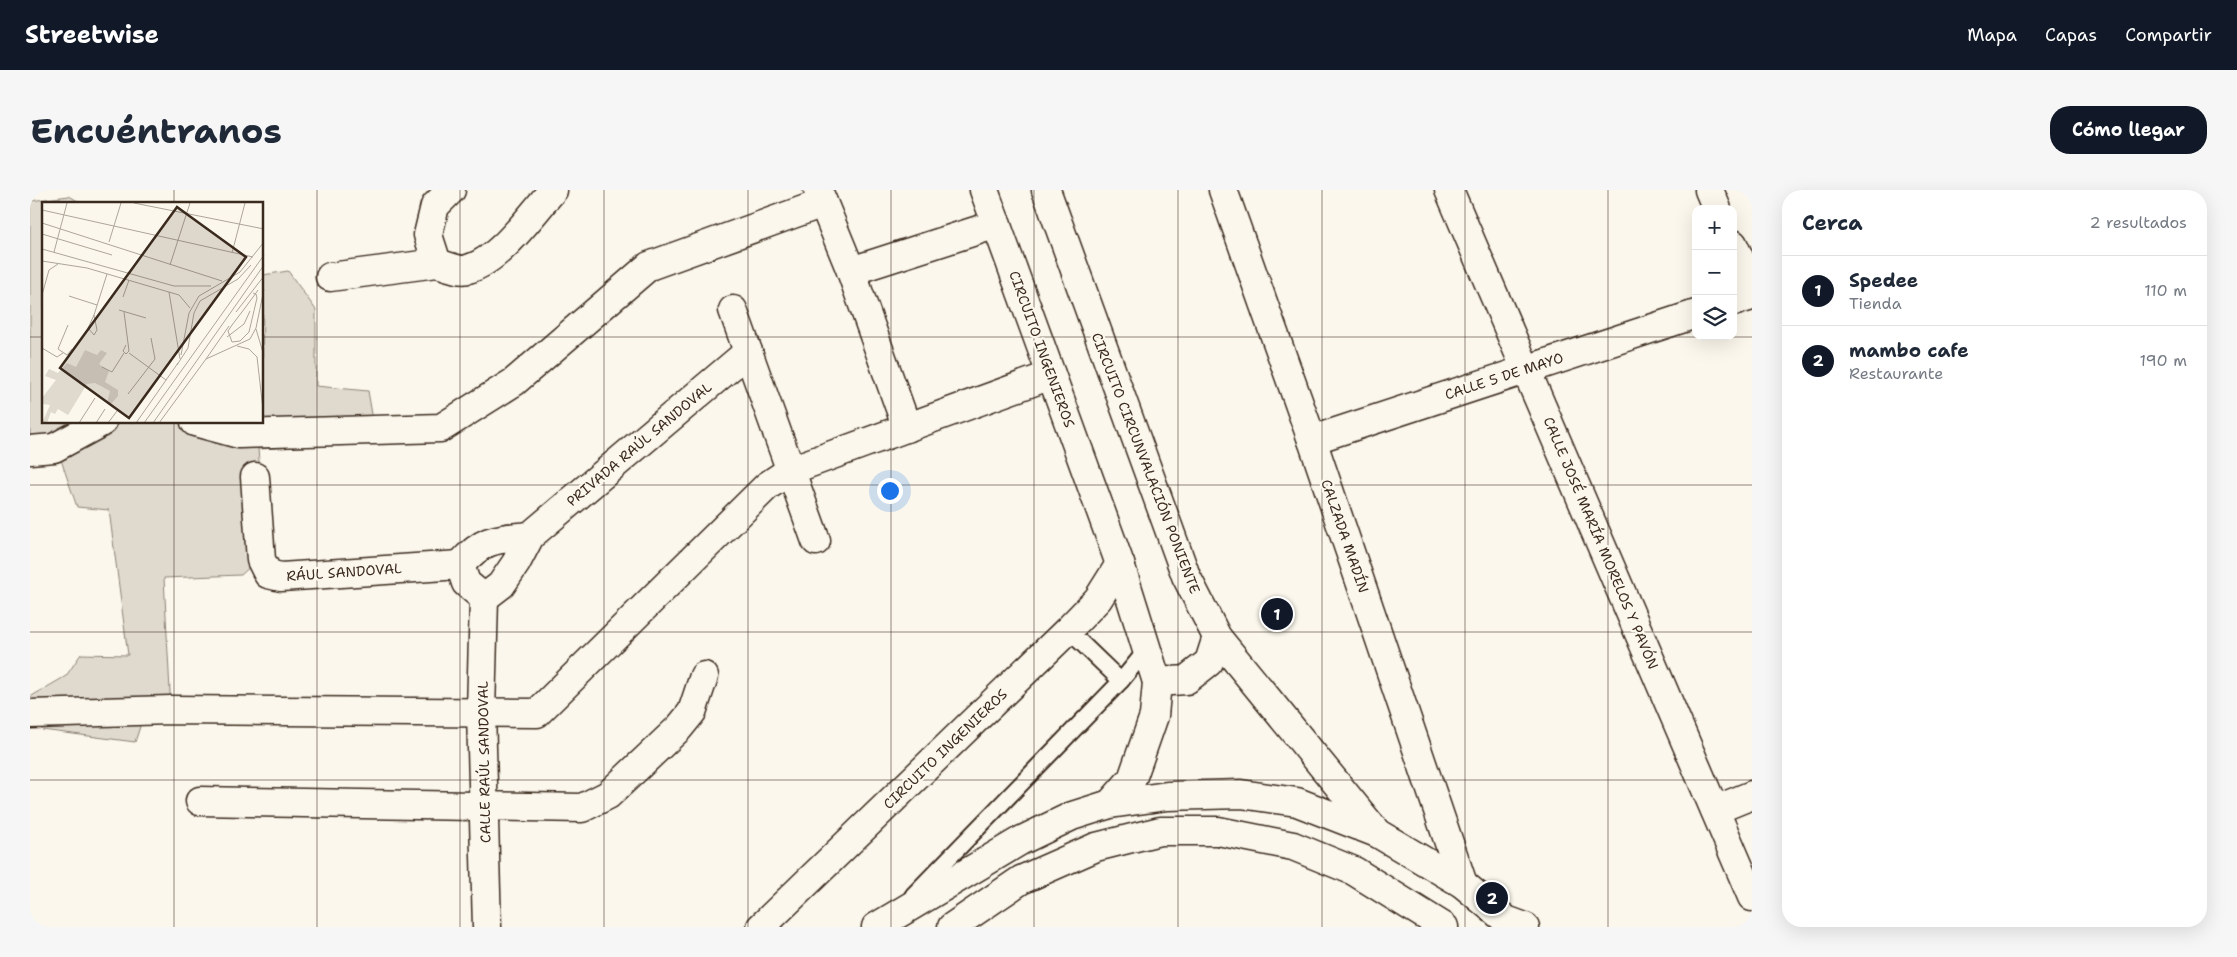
<!DOCTYPE html>
<html lang="es">
<head>
<meta charset="utf-8">
<style>
	body { margin:0; font-family:"Shantell Sans",sans-serif; background:#f6f6f7; color:#1f2937 }
	.controls { position:absolute; right:15px; top:15px; display:grid; overflow:hidden; border-radius:10px; box-shadow:0 5px 20px #0002 }
	.controls button { width:45px; height:45px; display:grid; place-items:center; padding:0; border:0; border-bottom:1px solid #e0e1e3; background:#fff; color:#1f2937; font:25px sans-serif }
	.you { position:absolute; left:859px; top:300px; width:18px; height:18px; margin:-12px; border:4px solid #fff; border-radius:50%; background:#1a73e8; box-shadow:0 0 0 8px #1a73e833 }
	.badge { display:grid; place-items:center; width:32px; height:32px; border-radius:50%; background:#111827; color:#fff; font-size:16px; font-weight:700 }
	.pin { position:absolute; translate:-50% -50%; border:2px solid #fff; box-shadow:0 1px 5px #0006 }
	.list { margin:0; padding:0; list-style:none }
	h2 { display:flex; justify-content:space-between; align-items:center; height:65px; margin:0; padding:0 20px; font-size:21px }
	h2 small { font-size:16px; font-weight:400; color:#747a83 }
	.list li { display:grid; grid-template-columns:32px 1fr auto; gap:15px; align-items:center; box-sizing:border-box; height:70px; padding:0 20px; border-top:1px solid #e0e1e3 }
	.list b { display:block; font-size:19px; white-space:nowrap }
	.list p { margin:0; font-size:16px; white-space:nowrap; color:#747a83 }
	.list em { font-size:16px; font-style:normal; color:#747a83 }
	.icon { flex:none; width:28px; height:28px; fill:none; stroke:currentColor; stroke-width:2; stroke-linecap:round; stroke-linejoin:round }
	.map { position:relative; flex:none; width:1722px; height:737px; overflow:hidden; border-radius:20px }
	header { display:flex; align-items:center; gap:30px; box-sizing:border-box; height:70px; padding:0 25px; background:#111827; color:#fff }
	header strong { font-size:24px }
	nav { display:flex; gap:28px; margin-inline-start:auto; font-size:18px }
	.intro { display:flex; align-items:center; justify-content:space-between; box-sizing:border-box; height:120px; padding:0 30px }
	h1 { margin:0; font-size:35px }
	.button { padding:12px 22px; border-radius:20px; background:#111827; color:#fff; font-size:18px; font-weight:700 }
	main { display:flex; gap:30px; padding:0 30px }
	aside { flex:1; background:#fff; border-radius:20px; box-shadow:0 5px 20px #0002 }
	.map>svg:first-child { display:block }
</style>
</head>
<body>
<header>
<strong>Streetwise</strong>
<nav><a>Mapa</a><a>Capas</a><a>Compartir</a></nav>
</header>
<div class="intro"><h1>Encuéntranos</h1><a class="button">Cómo llegar</a></div>
<main>
<div class="map">
<svg width="1722" height="737" viewBox="0 0 1722 737">
	<rect width="100%" height="100%" fill="#fbf7ec"/>
	<filter id="ink" filterUnits="userSpaceOnUse"><feTurbulence type="fractalNoise" baseFrequency=".02" numOctaves="2"/><feDisplacementMap in="SourceGraphic" scale="10" xChannelSelector="R" yChannelSelector="G"/><feConvolveMatrix kernelMatrix="1 2 1 2 8 2 1 2 1" color-interpolation-filters="sRGB"/></filter>
	<g filter="url(#ink)">
		<polygon fill="#dfd9ce" stroke="#8d8276" points="39,6 53,14 14,14 14,232 232,232 233,85 258,81 286,120 286,196 338,201 347,253 228,259 237,361 211,385 134,388 141,520 115,521 105,552 12,540 0,507 36,486 51,464 98,465 79,320 47,317 30,267 0,270 0,11"/>
		<g fill="none" stroke-linecap="round" stroke-linejoin="round">
			<defs>
				<g id="lane">
					<polyline points="1038,440 1091,491"/>
					<polyline points="883,705 1091,491 1118,458"/>
				</g>
				<g id="street">
					<path d="M421 0 405 16 398 45 407 73C415 75 430 82 438 79 470 70 501 25 523 0"/>
					<polyline points="788,0 821,81 877,238"/>
					<polyline points="1193,0 1282,250 1433,694"/>
					<polyline points="1419,0 1722,707"/>
					<polyline points="1679,0 1687,19"/>
					<polyline points="1703,54 1722,96"/>
					<polyline points="821,81 967,34"/>
					<polyline points="300,87 407,73"/>
					<polyline points="1703,112 1722,106"/>
					<polyline points="703,120 786,351"/>
					<polyline points="165,232 209,244 411,238 484,192 619,76 793,13"/>
					<polyline points="1282,250 1666,124"/>
					<polyline points="0,260 24,258 72,232"/>
					<polyline points="225,287 231,370 238,384 251,387 430,375"/>
					<path d="M500 346C465 349 454 348 430 375L436 393 454 408 471 395 486 373 500 346 718 162"/>
					<polyline points="454,408 451,522 457,737"/>
					<polyline points="0,524 141,520 507,523 737,296 761,280 1021,185"/>
					<polyline points="170,611 552,618 578,605 649,538 662,522 674,486"/>
					<polyline points="1685,620 1722,605"/>
					<polyline points="731,737 1038,440 1068,409 1090,374"/>
				</g>
				<g id="secondary">
					<polyline points="954,0 1090,374 1127,492 1124,526 1102,589 1080,614"/>
					<polyline points="1016,0 1156,386 1187,447 1347,643"/>
					<polyline points="1127,492 1156,490 1179,472 1187,447"/>
				</g>
				<polyline id="primary" points="846,737 990,651 1042,626 1080,614 1137,606 1211,604 1267,612 1347,643 1433,694 1476,730 1495,737"/>
				<polyline id="highway" points="922,737 991,690 1066,657 1130,641 1188,641 1263,656 1324,681 1414,737"/>
			</defs>
			<use href="#lane" stroke="#3b2a1e" stroke-width="19"/>
			<use href="#street" stroke="#3b2a1e" stroke-width="31"/>
			<use href="#secondary" stroke="#3b2a1e" stroke-width="31"/>
			<use href="#primary" stroke="#3b2a1e" stroke-width="31"/>
			<use href="#highway" stroke="#3b2a1e" stroke-width="31"/>
			<use href="#lane" stroke="#fbf7ec" stroke-width="15"/>
			<use href="#street" stroke="#fbf7ec" stroke-width="28"/>
			<use href="#secondary" stroke="#fbf7ec" stroke-width="28"/>
			<use href="#primary" stroke="#fbf7ec" stroke-width="28"/>
			<use href="#highway" stroke="#fbf7ec" stroke-width="28"/>
		</g>
	</g>
	<path fill="none" stroke="#3b2a1e" stroke-width="1" stroke-opacity="0.55" d="M144 0V14M287 0V737M430 0V737M574 0V737M718 0V737M861 0V737M1004 0V737M1148 0V737M1292 0V737M1435 0V737M1578 0V737M0 147H14M232 147H1722M144 232V737M0 295H1722M0 442H1722M0 590H1722"/>
	<g text-anchor="middle" dominant-baseline="central" stroke-width="4.5" stroke-linejoin="round" paint-order="stroke">
		<g font-size="14" fill="#3b2a1e" stroke="#fbf7ec">
			<text transform="translate(1012 159) rotate(70)">CIRCUITO INGENIEROS</text>
			<text transform="translate(1474 186) rotate(-18)">CALLE 5 DE MAYO</text>
			<text transform="translate(609 254) rotate(-40)">PRIVADA RAÚL SANDOVAL</text>
			<text transform="translate(1116 273) rotate(69)">CIRCUITO CIRCUNVALACIÓN PONIENTE</text>
			<text transform="translate(1315 346) rotate(71)">CALZADA MADÍN</text>
			<text transform="translate(1571 353) rotate(67)">CALLE JOSÉ MARÍA MORELOS Y PAVÓN</text>
			<text transform="translate(314 382) rotate(-4)">RÁUL SANDOVAL</text>
			<text transform="translate(915 559) rotate(-44)">CIRCUITO INGENIEROS</text>
			<text transform="translate(454 572) rotate(-91)">CALLE RAÚL SANDOVAL</text>
		</g>
	</g>
	<g transform="translate(12 12)">
		<rect width="221" height="221" fill="#fbf7ec"/>
		<path d="M43 148 55 153 59 148 65 151 57 162 67 169 63 180 76 188V194L69 202 65 201 68 189 53 181 45 182 26 213 16 207 13 212 9 210 5 221H0L8 203 1 202 0 196 14 178 3 174 7 167 16 171 25 161 34 165Z" fill="#dfd9ce"/>
		<path fill="none" stroke="#aea59a" stroke-width="1" d="M92 1 222 27M0 8 211 55M0 21 180 79M0 32 70 53M67 40 79 1M0 47 132 84H169M12 50 25 1M190 51 203 1M0 59 45 66 137 93 148 106M128 63 148 1M127 90 138 157M211 91 213 92H214L215 96 207 130 198 139 190 140 186 129 190 123 203 106 214 91 216 88M0 93 7 68 16 62M27 94 55 103M81 95 87 78M77 108 104 116M82 110 87 149 84 152 81 149 84 143M194 110 222 74M52 113 46 126 52 133 55 128 52 113 65 72M26 123 16 147 25 153 30 147M214 127 222 154M185 135 202 122 208 109M195 144 207 147 215 155 222 216M0 146 15 155 21 151M87 151 124 178M139 153 147 111 157 94 198 70 222 40M164 157 187 124M135 163 146 146 152 111 158 99 196 77 209 63M60 165 70 170 82 151M86 192 113 157 109 136M37 221 53 196M54 221 63 207M66 221 75 209M94 221 136 161M102 221 222 53M111 221 222 63M117 221 164 157 208 137 214 126 222 87"/>
		<path fill="#3b2a1e" fill-opacity="0.15" stroke="#3b2a1e" stroke-width="2.5" d="M135 5 204 55 87 216 18 166Z"/>
		<rect width="221" height="221" fill="none" stroke="#3b2a1e" stroke-width="2.5"/>
	</g>
</svg>
<div class="controls">
<button>+</button>
<button>−</button>
<button><svg class="icon" aria-label="layers" viewBox="0 0 24 24"><path d="M12 4l9 5-9 5-9-5zM3 14l9 5 9-5"/></svg></button>
</div>
<div class="you"></div>
<div class="pin badge" style="left:1247px;top:424px">1</div>
<div class="pin badge" style="left:1462px;top:708px">2</div>
</div>
<aside>
<h2>Cerca<small>2 resultados</small></h2>
<ul class="list">
<li><span class="badge">1</span><div><b>Spedee</b><p>Tienda</p></div><em>110 m</em></li>
<li><span class="badge">2</span><div><b>mambo cafe</b><p>Restaurante</p></div><em>190 m</em></li>
</ul>
</aside>
</main>
</body>
</html>
